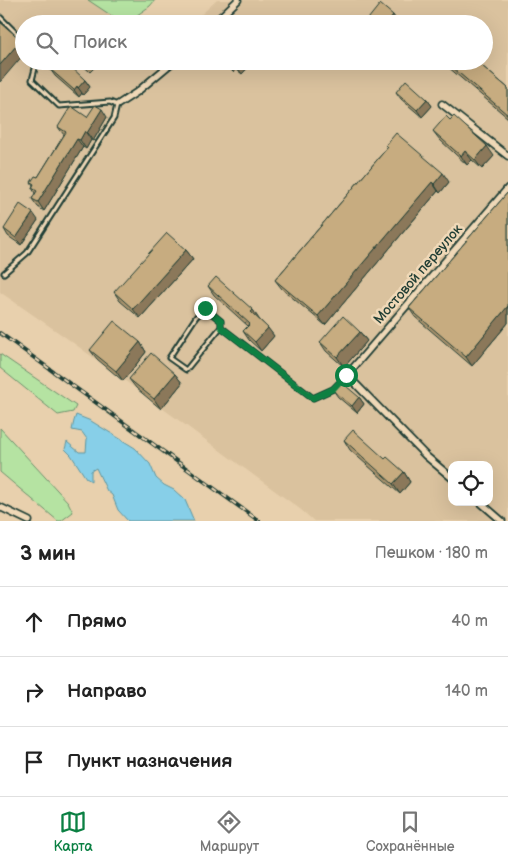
<!DOCTYPE html>
<html lang="ru">
<head>
<meta charset="utf-8">
<style>
	body { margin:0; font-family:"Balsamiq Sans",sans-serif; background:#f2f2f2; color:#222 }
	.controls { position:absolute; right:15px; bottom:15px; display:grid; overflow:hidden; border-radius:10px; box-shadow:0 5px 20px #0002 }
	.controls button { width:45px; height:45px; display:grid; place-items:center; padding:0; border:0; border-bottom:1px solid #e0e0e0; background:#fff; color:#222; font:25px sans-serif }
	.stop { position:absolute; width:15px; height:15px; margin:-11px; border:4px solid #0b8043; border-radius:50%; background:#fff }
	.stop.end { background:#0b8043; border-color:#fff; box-shadow:0 1px 5px #0008 }
	.list { margin:0; padding:0; list-style:none }
	h2 { display:flex; justify-content:space-between; align-items:center; height:65px; margin:0; padding:0 20px; font-size:21px }
	h2 small { font-size:16px; font-weight:400; color:#767676 }
	.list li { display:grid; grid-template-columns:32px 1fr auto; gap:15px; align-items:center; box-sizing:border-box; height:70px; padding:0 20px; border-top:1px solid #e0e0e0 }
	.list b { display:block; font-size:19px; white-space:nowrap }
	.list em { font-size:16px; font-style:normal; color:#767676 }
	.icon { flex:none; width:28px; height:28px; fill:none; stroke:currentColor; stroke-width:2; stroke-linecap:round; stroke-linejoin:round }
	.map { position:relative; flex:none; width:508px; height:521px; overflow:hidden }
	.search { position:absolute; background:#fff; box-shadow:0 5px 20px #0002; left:15px; right:15px; top:15px; height:55px; display:flex; align-items:center; gap:12px; box-sizing:border-box; padding:0 18px; border-radius:28px; color:#767676; font-size:19px }
	.sheet { height:275px; background:#fff }
	nav { display:flex; justify-content:space-around; align-items:center; box-sizing:border-box; height:70px; border-top:1px solid #e0e0e0; background:#fff; font-size:14px; color:#767676 }
	nav a { display:grid; justify-items:center; gap:2px }
	nav .on { color:#0b8043 }
	.map>svg:first-child { display:block }
</style>
</head>
<body>
<div class="map">
<svg width="508" height="521" viewBox="0 0 508 521">
	<rect width="100%" height="100%" fill="#e8d0ad"/>
	<filter id="ink" filterUnits="userSpaceOnUse"><feTurbulence type="fractalNoise" baseFrequency=".02" numOctaves="2"/><feDisplacementMap in="SourceGraphic" scale="10" xChannelSelector="R" yChannelSelector="G"/><feConvolveMatrix kernelMatrix="1 2 1 2 8 2 1 2 1" color-interpolation-filters="sRGB"/></filter>
	<g filter="url(#ink)">
		<path fill="#dac29e" fill-rule="evenodd" d="M0 0H106L137 24H24V61H484V24H191L217 0H508V521H314L300 509 68 339 0 292ZM452 465H489V502H452Z"/>
		<g fill="#b5e3a2" stroke="#6a906b">
			<polygon points="88,0 155,0 150,6 126,23 118,20"/>
			<polygon points="0,354 76,406 73,412 58,415 0,368"/>
			<polygon points="0,428 68,502 73,512 61,521 58,521 0,472"/>
		</g>
		<polygon fill="#87cfe8" stroke="#5d95a0" points="76,415 91,421 135,448 150,464 156,478 164,485 174,490 185,500 194,521 128,521 118,510 112,495 107,491 96,468 91,471 91,481 86,478 71,455 65,449 67,442 79,452 86,452 87,439 82,432 72,430 74,421"/>
		<g fill="none" stroke-linecap="round" stroke-linejoin="round">
			<defs>
				<g id="lane">
					<polyline points="0,17 24,41"/>
					<polyline points="4,273 27,253 114,118 117,105 110,102 59,106 32,80 37,61"/>
					<polyline points="221,327 186,370 169,358 196,317 205,308 221,321 221,327 313,398 333,389 347,375"/>
				</g>
				<g id="street">
					<polyline points="213,24 238,0"/>
					<polyline points="442,104 508,156"/>
					<polyline points="117,105 137,92 174,61"/>
					<polyline points="452,478 426,456 347,375 508,188"/>
					<polyline points="480,502 502,521"/>
					<polyline points="0,507 29,521"/>
				</g>
			</defs>
			<use href="#lane" stroke="#1f3d34" stroke-width="7"/>
			<use href="#street" stroke="#1f3d34" stroke-width="9"/>
			<use href="#lane" stroke="#efd8b7" stroke-width="3"/>
			<use href="#street" stroke="#efd8b7" stroke-width="5.5"/>
			<defs>
				<polyline id="rail" points="0,333 259,521"/>
			</defs>
			<use href="#rail" stroke="#1f3d34" stroke-width="4"/>
			<use href="#rail" stroke="#efd8b7" stroke-width="2" stroke-dasharray="5.5" stroke-linecap="butt"/>
		</g>
		<g fill="#ab946e" stroke="#1f3d34">
			<polygon points="78,61 97,61 99,63 90,72"/>
			<polygon points="229,61 249,61 251,64 242,74 237,70 234,73 230,69 226,64"/>
			<polygon points="441,61 476,61 508,88 508,118"/>
			<polygon points="50,69 85,80 90,87 83,95 82,93 79,97 55,76"/>
			<polygon points="396,92 427,99 432,106 422,117 401,99"/>
			<polygon points="87,117 107,117 93,141 91,140 86,149 83,147 44,211 38,207 32,199 35,193 32,188 33,185 31,182 38,177 64,135 58,127"/>
			<polygon points="433,131 494,156 482,169 472,160 467,165 440,140"/>
			<polygon points="386,145 449,182 440,193 438,191 325,325 282,289 275,280 388,147"/>
			<polygon points="508,192 508,323 472,366 415,317 409,308"/>
			<polygon points="38,220 21,245 8,236 4,229"/>
			<polygon points="186,250 193,259 140,318 120,301 114,292"/>
			<polygon points="208,286 259,319 274,336 261,351 249,340 243,331 248,326 214,295"/>
			<polygon points="360,332 367,341 344,367 326,351 320,342"/>
			<polygon points="140,342 146,352 123,381 97,359 90,350"/>
			<polygon points="175,374 182,383 161,409 136,388 129,379"/>
			<polygon points="333,390 359,397 364,404 357,413 338,397"/>
			<polygon points="344,440 385,459 404,472 410,482 400,494 350,450"/>
		</g>
		<g fill="#8b785a" stroke="#1f3d34">
			<polygon points="393,15 399,24 386,24"/>
			<polygon points="21,40 24,44 24,54 0,82 0,65"/>
			<polygon points="246,61 249,61 251,64 242,74 238,69"/>
			<polygon points="234,65 237,70 234,73 231,68"/>
			<polygon points="85,80 90,87 83,95 78,88"/>
			<polygon points="77,86 82,93 79,97 74,90"/>
			<polygon points="427,99 432,106 422,117 417,110"/>
			<polygon points="102,109 107,117 93,141 87,133"/>
			<polygon points="85,131 91,140 86,149 80,140"/>
			<polygon points="77,139 83,147 44,211 38,202"/>
			<polygon points="487,146 494,156 482,169 475,160"/>
			<polygon points="465,151 472,160 467,165 461,156"/>
			<polygon points="443,173 449,182 440,193 434,184"/>
			<polygon points="432,182 438,191 325,325 318,316"/>
			<polygon points="33,213 38,220 21,245 16,238"/>
			<polygon points="186,250 193,259 140,318 133,309"/>
			<polygon points="508,306 508,323 472,366 466,357"/>
			<polygon points="253,310 259,319 257,321 251,312"/>
			<polygon points="268,328 274,336 261,351 255,342"/>
			<polygon points="360,332 367,341 344,367 337,357"/>
			<polygon points="140,342 146,352 123,381 116,371"/>
			<polygon points="175,374 182,383 161,409 154,399"/>
			<polygon points="359,397 364,404 357,413 352,406"/>
			<polygon points="404,472 410,482 400,494 393,484"/>
		</g>
		<g fill="#c7ac80" stroke="#1f3d34">
			<polygon points="380,4 393,15 386,24 364,24"/>
			<polygon points="0,22 21,40 0,65"/>
			<polygon points="57,61 60,61 62,63 63,61 65,61 85,80 78,88 77,86 74,90 50,69"/>
			<polygon points="80,61 89,61 85,65"/>
			<polygon points="229,61 246,61 238,69 234,65 231,68 226,64"/>
			<polygon points="445,61 476,61 508,88 508,115"/>
			<polygon points="406,80 427,99 417,110 396,92"/>
			<polygon points="95,105 102,109 87,133 85,131 80,140 77,139 38,202 32,199 37,191 32,188 34,184 31,182 35,176 38,177 66,132 58,127 71,106 87,117"/>
			<polygon points="446,116 450,120 454,116 487,146 475,160 465,151 461,156 433,131"/>
			<polygon points="396,133 443,173 434,184 432,182 318,316 275,280 388,147 386,145"/>
			<polygon points="508,192 508,306 466,357 409,308"/>
			<polygon points="20,204 33,213 16,238 4,229"/>
			<polygon points="167,233 186,250 133,309 114,292"/>
			<polygon points="216,277 253,310 251,312 268,328 255,342 243,331 250,324 208,286"/>
			<polygon points="343,316 360,332 337,357 320,342"/>
			<polygon points="114,321 140,342 116,371 90,350"/>
			<polygon points="151,353 175,374 154,399 129,379"/>
			<polygon points="340,381 359,397 352,406 333,390"/>
			<polygon points="353,430 385,459 387,457 404,472 393,484 344,440"/>
		</g>
	</g>
	<g fill="none" stroke-linecap="round" stroke-linejoin="round" filter="url(#ink)">
		<polyline stroke="#0b8043" stroke-width="6" points="205,308 221,321 221,327 313,398 333,389 346,375"/>
	</g>
	<g text-anchor="middle" dominant-baseline="central" stroke-width="5" stroke-linejoin="round" paint-order="stroke">
		<g font-size="14" fill="#1f3d34" stroke="#efd8b7">
			<text transform="translate(418 274) rotate(-49)">Мостовой переулок</text>
		</g>
	</g>
</svg>
<div class="controls">
<button><svg class="icon" aria-label="locate" viewBox="0 0 24 24"><circle cx="12" cy="12" r="6"/><path d="M12 2v4M12 18v4M2 12h4M18 12h4"/></svg></button>
</div>
<div class="stop" style="left:346px;top:375px"></div>
<div class="stop end" style="left:205px;top:308px"></div>
<div class="search"><svg class="icon" aria-label="search" viewBox="0 0 24 24"><circle cx="10" cy="10" r="6"/><path d="M15 15l6 6"/></svg>Поиск</div>
</div>
<section class="sheet">
<h2>3 мин<small>Пешком · 180 m</small></h2>
<ul class="list">
<li><svg class="icon" aria-label="ahead" viewBox="0 0 24 24"><path d="M12 20V5M6 11l6-6 6 6"/></svg><div><b>Прямо</b></div><em>40 m</em></li>
<li><svg class="icon" aria-label="right" viewBox="0 0 24 24"><path d="M7 20v-9h11M14 6l5 5-5 5"/></svg><div><b>Направо</b></div><em>140 m</em></li>
<li><svg class="icon" aria-label="arrive" viewBox="0 0 24 24"><path d="M6 21V4h12l-3 4 3 4H6"/></svg><div><b>Пункт назначения</b></div></li>
</ul>
</section>
<nav>
<a class="on"><svg class="icon" aria-label="map" viewBox="0 0 24 24"><path d="M3 6l6-2 6 2 6-2v14l-6 2-6-2-6 2zM9 4v14M15 6v14"/></svg>Карта</a>
<a><svg class="icon" aria-label="directions" viewBox="0 0 24 24"><path d="M12 3l9 9-9 9-9-9zM9 14v-3h6M13 9l2 2-2 2"/></svg>Маршрут</a>
<a><svg class="icon" aria-label="saved" viewBox="0 0 24 24"><path d="M7 4h10v16l-5-4-5 4z"/></svg>Сохранённые</a>
</nav>
</body>
</html>
